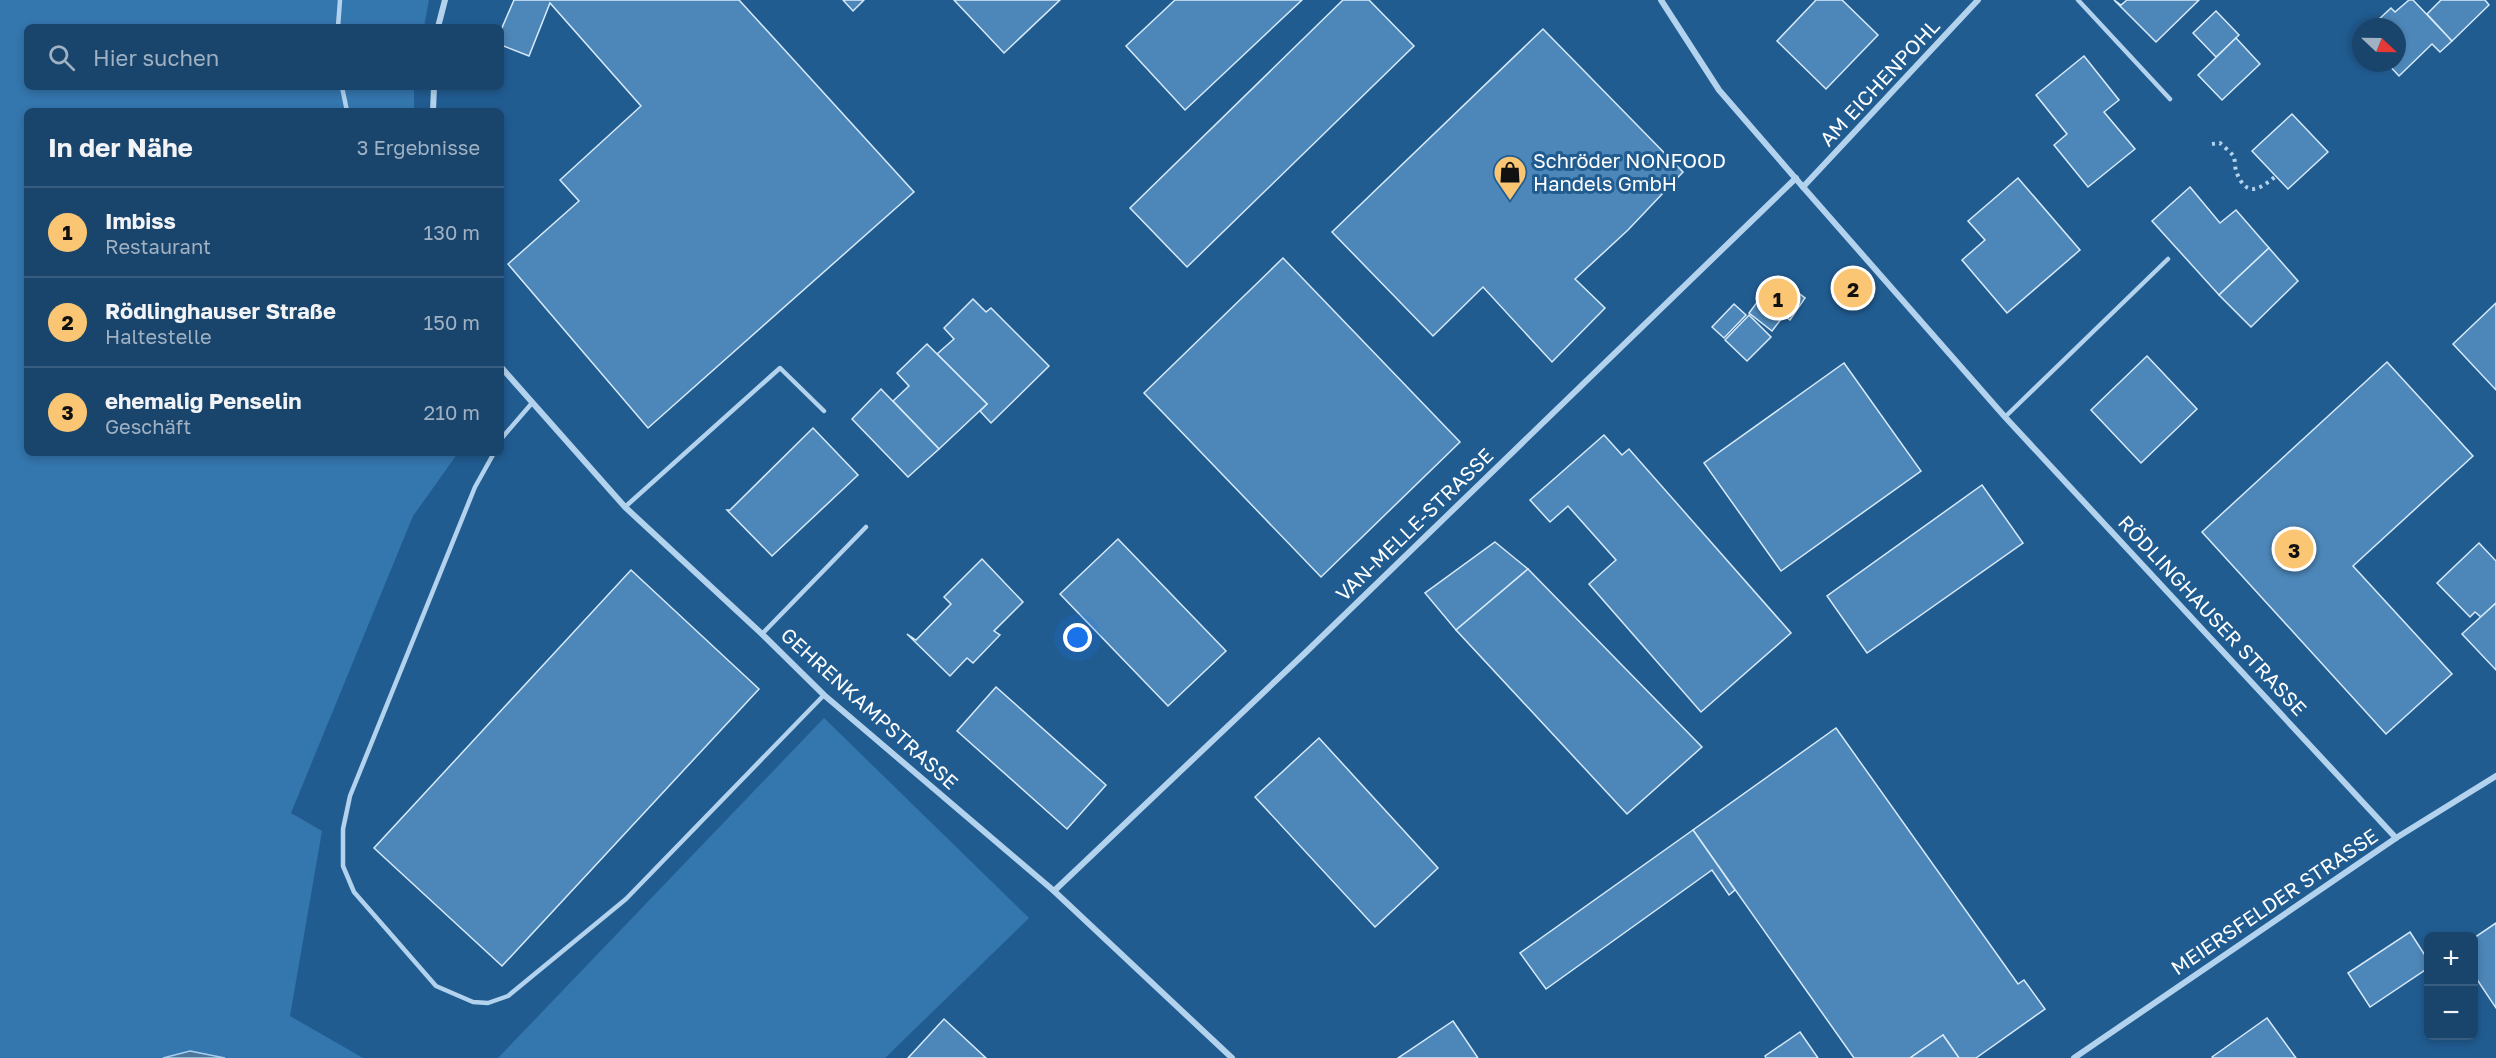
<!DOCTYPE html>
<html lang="de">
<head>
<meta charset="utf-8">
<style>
	body { margin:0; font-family:"Golos Text",sans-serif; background:#264f75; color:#f1f3f6 }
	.controls { position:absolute; right:18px; bottom:18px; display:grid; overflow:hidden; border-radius:9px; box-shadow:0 3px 9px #0003 }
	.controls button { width:54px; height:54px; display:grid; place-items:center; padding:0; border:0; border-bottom:2px solid #375d80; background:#19456d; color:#f1f3f6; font:30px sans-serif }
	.compass { position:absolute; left:2352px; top:18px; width:54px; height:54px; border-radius:50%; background:#19456d; box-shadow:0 3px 9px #0003; rotate:112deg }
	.you { position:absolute; left:1078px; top:638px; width:21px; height:21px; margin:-15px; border:4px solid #fff; border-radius:50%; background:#1a73e8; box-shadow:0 0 0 9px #1a73e833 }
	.badge { display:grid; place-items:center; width:39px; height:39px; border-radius:50%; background:#fac673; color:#111; font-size:20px; font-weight:700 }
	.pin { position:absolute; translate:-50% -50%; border:3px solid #fff; box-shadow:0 2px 6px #0006 }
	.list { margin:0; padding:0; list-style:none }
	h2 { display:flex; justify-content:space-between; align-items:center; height:78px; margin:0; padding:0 24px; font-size:26px }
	h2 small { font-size:20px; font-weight:400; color:#9fb1c2 }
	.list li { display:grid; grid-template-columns:39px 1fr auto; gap:18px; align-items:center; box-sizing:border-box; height:90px; padding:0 24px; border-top:2px solid #375d80 }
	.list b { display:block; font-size:22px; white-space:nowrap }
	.list p { margin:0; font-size:20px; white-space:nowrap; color:#9fb1c2 }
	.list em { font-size:20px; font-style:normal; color:#9fb1c2 }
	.icon { flex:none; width:33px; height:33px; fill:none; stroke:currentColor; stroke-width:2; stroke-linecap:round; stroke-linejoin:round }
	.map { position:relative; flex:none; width:2496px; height:1058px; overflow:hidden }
	.search { position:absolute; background:#19456d; box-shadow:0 3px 9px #0003; left:24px; top:24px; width:480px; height:66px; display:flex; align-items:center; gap:15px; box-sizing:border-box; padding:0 21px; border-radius:9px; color:#9fb1c2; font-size:22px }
	.panel { position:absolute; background:#19456d; box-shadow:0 3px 9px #0003; left:24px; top:108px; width:480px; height:348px; border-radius:9px }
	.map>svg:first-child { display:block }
</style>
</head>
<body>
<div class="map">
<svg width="2496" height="1058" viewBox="0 0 2496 1058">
	<rect width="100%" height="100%" fill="#215c91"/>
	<g fill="#3476ae">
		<polygon points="0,0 429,0 424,27 27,27 27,87 414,87 414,111 27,111 27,453 458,453 413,516 291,813 322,831 290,1016 363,1058 225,1058 190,1051 163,1058 0,1058"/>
		<polygon points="824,718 1029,918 885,1058 498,1058"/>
	</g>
	<polygon fill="#4c759a" stroke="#a5ceee" stroke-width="1.5" points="190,1051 225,1058 163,1058"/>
	<g fill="#4d87b9" stroke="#d7eaf9" stroke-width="1.5">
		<polygon points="514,0 739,0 914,192 648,428 508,264 579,201 560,180 641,106 550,3 529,56 501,45 501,30"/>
		<polygon points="843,0 864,0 853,11"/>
		<polygon points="954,0 1060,0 1004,53"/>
		<polygon points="1175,0 1302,0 1185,110 1126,46"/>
		<polygon points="1343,0 1369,0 1414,46 1187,267 1130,208"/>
		<polygon points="1816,0 1842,0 1878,35 1826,89 1777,41"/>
		<polygon points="2114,0 2121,5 2127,0 2199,0 2156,42"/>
		<polygon points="2409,0 2413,0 2452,41 2440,52 2432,44 2399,76 2387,63 2397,63 2397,27 2379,27 2376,22 2391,8 2395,12"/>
		<polygon points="2441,0 2485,0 2489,5 2452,41 2427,14"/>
		<polygon points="2216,11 2239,35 2216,57 2193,33"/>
		<polygon points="1543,29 1683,172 1628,230 1575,279 1605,308 1552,362 1483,287 1433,336 1332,232"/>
		<polygon points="2236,38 2260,64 2222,100 2198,75"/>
		<polygon points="2084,56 2119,100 2104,112 2135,149 2088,187 2054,145 2067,134 2036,95"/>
		<polygon points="2292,114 2328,152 2288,189 2252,151"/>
		<polygon points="2018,178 2080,250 2007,313 1962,260 1985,240 1968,221"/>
		<polygon points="2190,187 2220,223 2236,210 2269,248 2219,295 2152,221"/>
		<polygon points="2269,248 2298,281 2251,327 2219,295"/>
		<polygon points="1283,258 1460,442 1321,577 1144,393"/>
		<polygon points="1777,277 1805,298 1790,320 1761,299"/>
		<polygon points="973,299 986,312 991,308 1049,366 991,423 980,411 987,404 937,354 954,339 944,328"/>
		<polygon points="1758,301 1782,318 1772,331 1749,313"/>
		<polygon points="2496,303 2496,390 2453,344"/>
		<polygon points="1734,304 1746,315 1724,338 1712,327"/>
		<polygon points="1749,315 1771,337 1747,361 1725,340"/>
		<polygon points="927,344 987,404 939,449 893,401 909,386 897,373"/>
		<polygon points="2147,356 2197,409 2141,463 2091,410"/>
		<polygon points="2387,362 2473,456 2353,566 2452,674 2386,734 2202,532"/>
		<polygon points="1844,363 1921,471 1781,571 1704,463"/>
		<polygon points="881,389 939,449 908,477 852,419"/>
		<polygon points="813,428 858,475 772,556 727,510 730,510"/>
		<polygon points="1604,435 1622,455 1629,449 1791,633 1701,712 1589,584 1616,560 1568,506 1550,522 1530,500"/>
		<polygon points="1982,485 2023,543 1867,653 1827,596"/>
		<polygon points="1118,539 1226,651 1168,706 1060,594"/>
		<polygon points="1495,542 1528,569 1456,630 1425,593"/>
		<polygon points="2479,543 2496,561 2496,603 2481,617 2475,612 2470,617 2437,583"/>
		<polygon points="982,559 1023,602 994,631 1000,635 973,663 967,658 950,676 907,634 916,640 951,604 944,597"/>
		<polygon points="1528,569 1702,747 1627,814 1456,630"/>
		<polygon points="631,570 759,689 502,966 374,848"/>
		<polygon points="2496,603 2496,670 2462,634"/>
		<polygon points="996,687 1106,785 1067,829 957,731"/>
		<polygon points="1836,728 2018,984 2024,980 2045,1009 1976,1058 1959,1058 1943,1035 1910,1058 1854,1058 1693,830"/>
		<polygon points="1319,738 1438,868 1375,927 1255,797"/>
		<polygon points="1693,830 1735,890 1729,895 1712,870 1546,989 1520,953"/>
		<polygon points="2496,923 2496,1008 2474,975 2474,938"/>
		<polygon points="2410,932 2428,960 2428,968 2370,1007 2348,973"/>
		<polygon points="2267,1018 2296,1058 2213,1058 2212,1057"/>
		<polygon points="944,1019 986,1058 908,1058"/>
		<polygon points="1453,1021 1478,1058 1398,1058"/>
		<polygon points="1800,1032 1818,1058 1766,1058 1765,1056"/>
		<polygon points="1943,1035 1959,1058 1910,1058"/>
	</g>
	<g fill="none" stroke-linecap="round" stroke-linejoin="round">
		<path stroke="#b2d2ed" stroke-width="4" stroke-dasharray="3 4.5" stroke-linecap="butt" d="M2212 144 2220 143C2224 147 2231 152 2234 157 2235 161 2235 167 2236 171 2246 198 2259 190 2276 176"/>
		<g stroke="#b2d2ed" stroke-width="4.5">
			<polyline points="2078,0 2170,99"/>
			<polyline points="338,27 340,0"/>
			<polyline points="342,87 347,111"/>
			<polyline points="2005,417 2168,259"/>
			<polyline points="501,439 532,403"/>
			<polyline points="494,453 475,487 350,796 343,829 343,866 354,892 436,986 473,1002 488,1003 508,996 626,899 824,695"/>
			<polyline points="625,507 780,368 824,411"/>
			<polyline points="762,634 866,527"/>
		</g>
		<g stroke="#b2d2ed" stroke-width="6">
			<polyline points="1661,0 1719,90 1803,187 2005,417 2396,838"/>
			<polyline points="438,27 445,0"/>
			<polyline points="433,111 434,87"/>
			<polyline points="1803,187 1978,0"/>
			<polyline points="501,367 625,507 762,634 824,695 1054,891 1232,1058"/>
			<polyline points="1054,891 1304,654 1796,178"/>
			<polyline points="2074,1058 2396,838 2496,776"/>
		</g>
	</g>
	<defs>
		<symbol id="shop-pin" viewBox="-11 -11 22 30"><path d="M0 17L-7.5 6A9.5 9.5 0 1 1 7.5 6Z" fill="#fac673" stroke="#215c91"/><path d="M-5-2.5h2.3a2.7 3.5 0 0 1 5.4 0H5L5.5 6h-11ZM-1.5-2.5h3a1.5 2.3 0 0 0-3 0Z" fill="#111"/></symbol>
	</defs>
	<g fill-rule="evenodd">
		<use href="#shop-pin" x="1491" y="153" width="38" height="52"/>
	</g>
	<g text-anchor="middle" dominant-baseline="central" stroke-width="6" stroke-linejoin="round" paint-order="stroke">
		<g font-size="20" fill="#fff" stroke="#215c91">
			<text transform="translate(1879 82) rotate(-47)">AM EICHENPOHL</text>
			<text transform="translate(1414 524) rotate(-44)">VAN-MELLE-STRASSE</text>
			<text transform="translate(2213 615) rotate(47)">RÖDLINGHAUSER STRASSE</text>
			<text transform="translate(870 708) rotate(42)">GEHRENKAMPSTRASSE</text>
			<text transform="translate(2274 901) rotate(-34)">MEIERSFELDER STRASSE</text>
		</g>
		<g font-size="20" fill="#fff" stroke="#215c91" text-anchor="start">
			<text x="1533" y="160">Schröder NONFOOD<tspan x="1533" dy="23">Handels GmbH</tspan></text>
		</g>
	</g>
</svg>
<div class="controls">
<button>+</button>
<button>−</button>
</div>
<svg class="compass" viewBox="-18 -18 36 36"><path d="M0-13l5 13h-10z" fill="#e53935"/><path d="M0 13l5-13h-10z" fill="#9fb1c2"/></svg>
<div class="you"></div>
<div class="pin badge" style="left:1778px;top:298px">1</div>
<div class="pin badge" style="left:1853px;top:288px">2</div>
<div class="pin badge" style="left:2294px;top:549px">3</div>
<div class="search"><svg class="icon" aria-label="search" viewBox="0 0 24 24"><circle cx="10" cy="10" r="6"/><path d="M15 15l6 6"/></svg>Hier suchen</div>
<section class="panel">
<h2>In der Nähe<small>3 Ergebnisse</small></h2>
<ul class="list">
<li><span class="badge">1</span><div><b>Imbiss</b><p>Restaurant</p></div><em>130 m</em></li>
<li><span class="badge">2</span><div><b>Rödlinghauser Straße</b><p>Haltestelle</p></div><em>150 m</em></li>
<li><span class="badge">3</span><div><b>ehemalig Penselin</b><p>Geschäft</p></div><em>210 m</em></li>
</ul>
</section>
</div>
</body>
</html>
